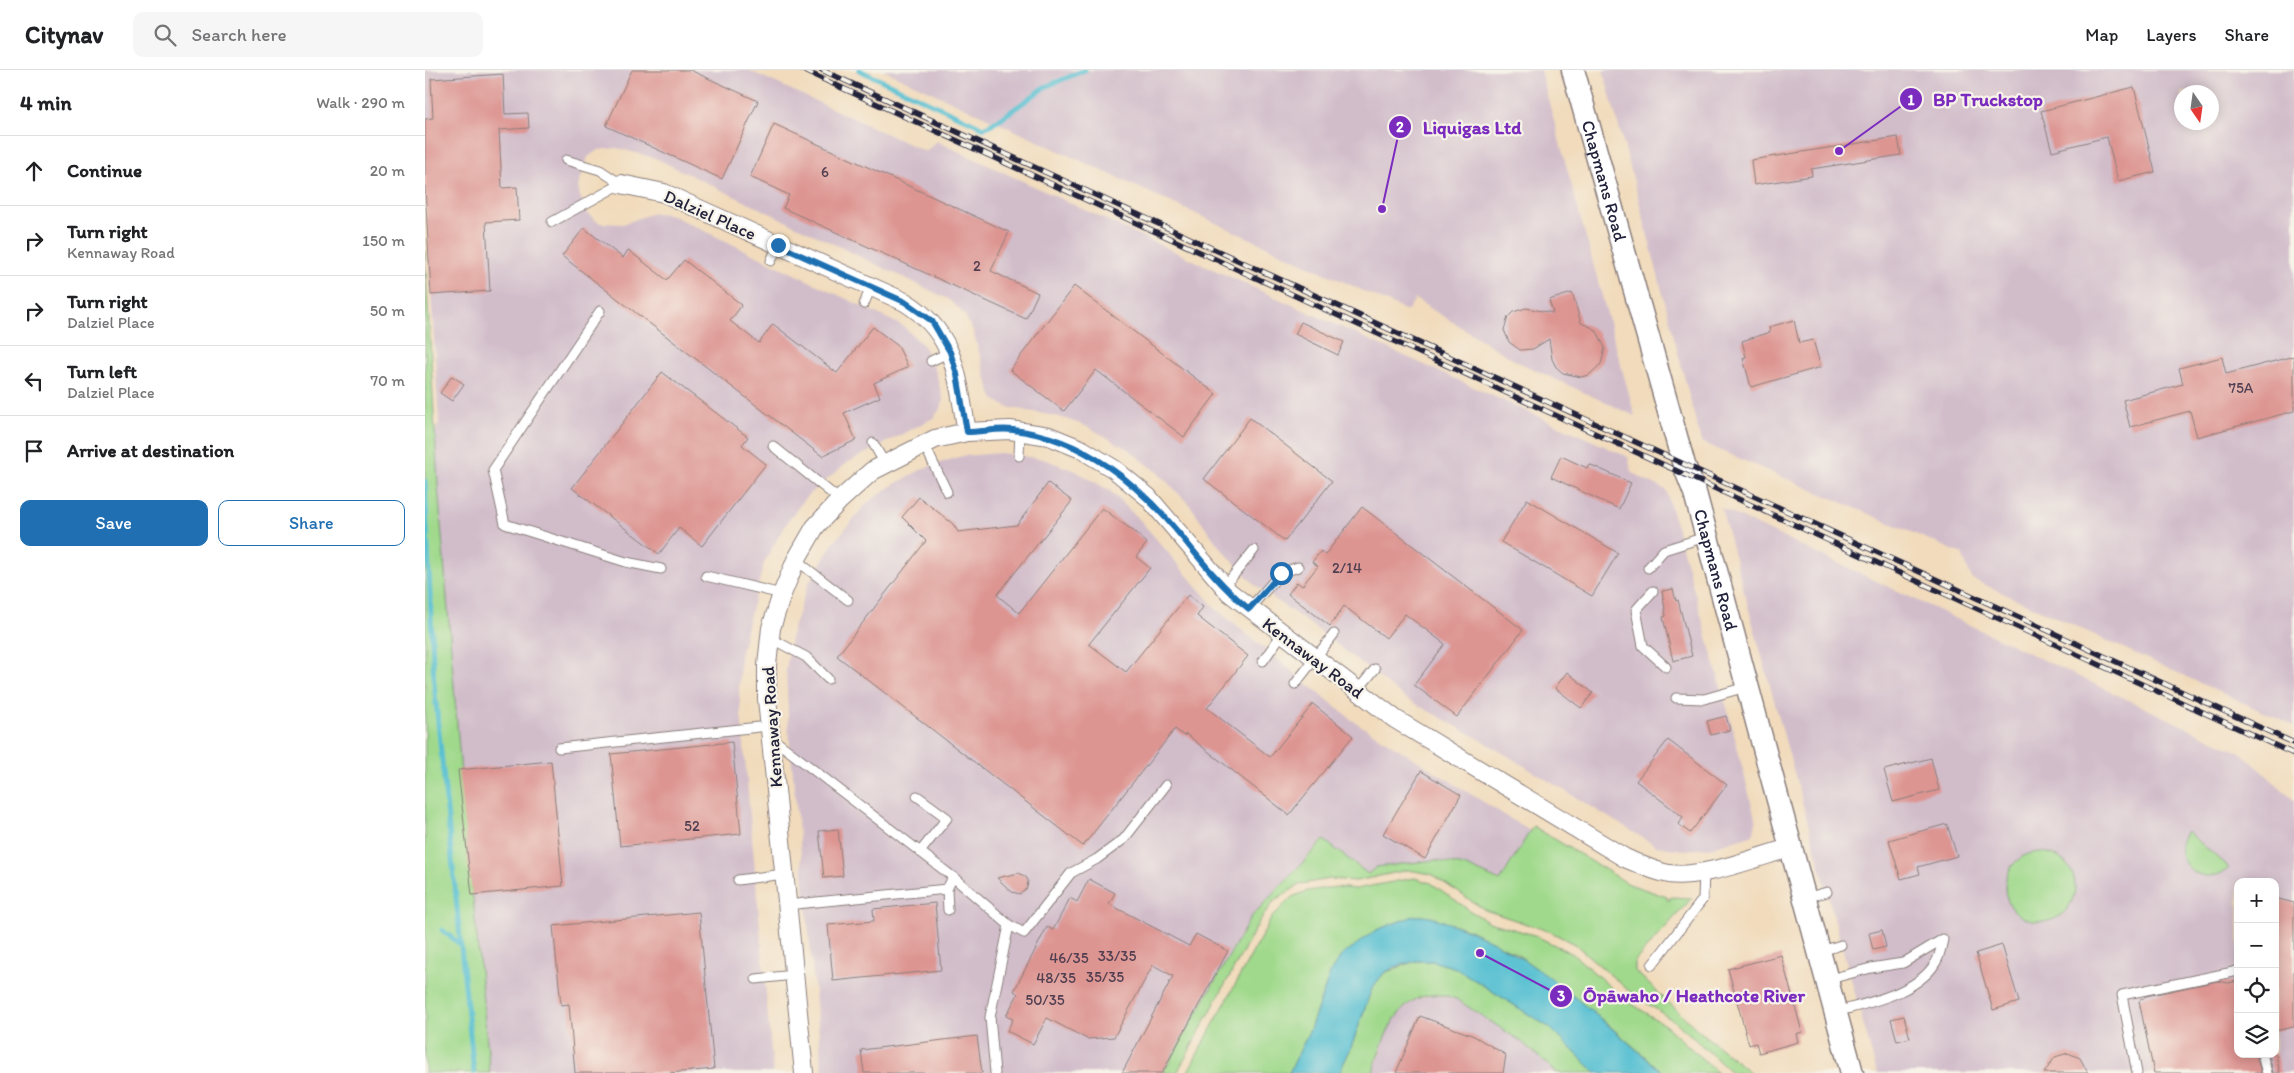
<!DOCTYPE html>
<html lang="en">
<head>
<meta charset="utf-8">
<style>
	body { margin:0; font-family:Itim,sans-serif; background:#f6f6f6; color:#202124 }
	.controls { position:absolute; right:15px; bottom:15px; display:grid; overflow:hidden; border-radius:10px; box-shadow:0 2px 12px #0003 }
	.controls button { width:45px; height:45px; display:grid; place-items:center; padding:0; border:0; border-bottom:1px solid #e0e0e0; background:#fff; color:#202124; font:25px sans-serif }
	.compass { position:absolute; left:1749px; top:15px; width:45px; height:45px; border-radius:50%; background:#fff; box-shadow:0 2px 12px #0003; rotate:167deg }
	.stop { position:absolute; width:15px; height:15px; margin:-11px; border:4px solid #1f6fb2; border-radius:50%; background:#fff }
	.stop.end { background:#1f6fb2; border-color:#fff; box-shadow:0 1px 5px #0008 }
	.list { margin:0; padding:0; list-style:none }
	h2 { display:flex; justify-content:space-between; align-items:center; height:65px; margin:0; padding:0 20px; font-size:21px }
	h2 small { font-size:16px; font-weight:400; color:#757577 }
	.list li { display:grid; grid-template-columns:32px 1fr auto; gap:15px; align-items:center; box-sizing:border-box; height:70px; padding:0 20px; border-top:1px solid #e0e0e0 }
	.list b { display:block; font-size:19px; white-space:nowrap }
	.list p { margin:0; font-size:16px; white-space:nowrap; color:#757577 }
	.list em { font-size:16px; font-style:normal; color:#757577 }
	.actions { display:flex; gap:10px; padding:15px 20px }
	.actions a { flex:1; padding:11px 0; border:1px solid #1f6fb2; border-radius:10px; text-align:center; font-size:18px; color:#1f6fb2 }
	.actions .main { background:#1f6fb2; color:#fff }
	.icon { flex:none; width:28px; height:28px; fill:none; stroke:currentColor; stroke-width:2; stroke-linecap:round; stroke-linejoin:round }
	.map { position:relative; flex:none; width:1869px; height:1003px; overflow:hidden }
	header { display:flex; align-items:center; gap:30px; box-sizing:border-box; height:70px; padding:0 25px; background:#fff; border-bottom:1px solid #e0e0e0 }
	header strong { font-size:24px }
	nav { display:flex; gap:28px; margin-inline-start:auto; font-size:18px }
	.search { width:350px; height:45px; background:#f6f6f6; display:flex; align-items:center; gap:12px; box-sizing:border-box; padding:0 18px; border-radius:10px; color:#757577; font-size:19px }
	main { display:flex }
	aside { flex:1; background:#fff }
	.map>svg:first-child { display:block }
</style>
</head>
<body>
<header>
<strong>Citynav</strong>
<div class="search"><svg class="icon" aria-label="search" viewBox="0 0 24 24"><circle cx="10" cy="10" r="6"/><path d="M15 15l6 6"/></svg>Search here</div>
<nav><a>Map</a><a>Layers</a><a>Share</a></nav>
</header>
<main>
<aside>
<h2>4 min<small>Walk · 290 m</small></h2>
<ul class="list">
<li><svg class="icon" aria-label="ahead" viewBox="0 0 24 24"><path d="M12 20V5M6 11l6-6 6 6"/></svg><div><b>Continue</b></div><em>20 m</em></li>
<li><svg class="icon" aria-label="right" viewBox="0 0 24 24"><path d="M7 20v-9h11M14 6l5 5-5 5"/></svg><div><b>Turn right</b><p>Kennaway Road</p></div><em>150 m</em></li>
<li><svg class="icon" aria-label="right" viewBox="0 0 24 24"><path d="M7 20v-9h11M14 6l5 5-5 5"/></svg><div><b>Turn right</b><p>Dalziel Place</p></div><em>50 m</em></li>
<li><svg class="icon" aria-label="left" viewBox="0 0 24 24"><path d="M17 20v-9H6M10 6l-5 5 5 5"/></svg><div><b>Turn left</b><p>Dalziel Place</p></div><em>70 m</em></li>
<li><svg class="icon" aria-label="arrive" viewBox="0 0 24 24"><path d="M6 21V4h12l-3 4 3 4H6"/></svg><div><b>Arrive at destination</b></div></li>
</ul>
<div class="actions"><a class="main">Save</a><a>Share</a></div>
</aside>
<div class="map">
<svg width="1869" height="1003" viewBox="0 0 1869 1003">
	<rect width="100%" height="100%" fill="#f7f3e8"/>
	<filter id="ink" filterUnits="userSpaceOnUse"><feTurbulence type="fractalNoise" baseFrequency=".02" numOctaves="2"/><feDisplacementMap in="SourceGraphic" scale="10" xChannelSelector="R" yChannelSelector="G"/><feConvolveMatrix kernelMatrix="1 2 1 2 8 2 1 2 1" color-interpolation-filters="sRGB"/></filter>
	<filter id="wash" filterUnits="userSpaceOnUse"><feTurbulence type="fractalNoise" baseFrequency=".0096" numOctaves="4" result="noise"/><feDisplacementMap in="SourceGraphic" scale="20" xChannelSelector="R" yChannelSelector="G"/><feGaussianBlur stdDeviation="1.12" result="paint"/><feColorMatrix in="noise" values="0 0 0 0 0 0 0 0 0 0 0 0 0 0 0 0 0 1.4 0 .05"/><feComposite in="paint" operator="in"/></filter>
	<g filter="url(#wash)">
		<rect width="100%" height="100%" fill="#f1dbbc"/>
		<g fill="#d1bdca" fill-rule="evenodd">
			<polygon points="0,0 323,0 501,82 511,71 759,186 1203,387 1207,403 1241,420 1308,660 1331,752 1329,762 1327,765 1320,767 1284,778 1258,780 1231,776 1058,671 980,628 896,562 830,515 793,475 765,435 732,402 703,379 663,357 635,347 582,337 570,330 566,324 548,261 539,244 523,229 230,88 192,78 173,80 163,87 153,117 155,126 162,143 170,150 175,153 198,154 228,143 244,144 478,256 498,275 511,302 518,330 516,338 508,348 422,393 380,428 357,460 339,493 323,552 315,586 314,621 348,1003 65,1003 36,704 9,365 14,353 0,118"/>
			<polygon points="458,0 1115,0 1210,346 1091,291 990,229 982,241"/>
			<path d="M1178 0H1869V656L1547 509 1537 484 1276 372 1207 104ZM1756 22H1786V52H1756Z"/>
			<polygon points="576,383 618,389 651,401 685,421 715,450 791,539 927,650 1105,761 1076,811 1044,797 1010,790 951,797 943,804 898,770 826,847 738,1003 398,1003 364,665 361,600 367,561 384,512 409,472 442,433 466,416 499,398 537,386"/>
			<path d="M1296 438 1818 684 1869 730V1003H1452ZM1813 812H1850V984H1813Z"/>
			<polygon points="1008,925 1021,926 1031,929 1097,972 1132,1003 948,1003 962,962 974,941 992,929"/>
		</g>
		<g fill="#a0d98c" stroke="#617e64">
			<polygon points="0,181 13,416 36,704 65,1003 0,1003"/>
			<polygon points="1108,756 1204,814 1242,827 1242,830 1245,830 1245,827 1267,828 1210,891 1210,901 1273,960 1326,1003 1307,1003 1253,954 1204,921 1151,875 1126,862 1060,840 1006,804 983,800 931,811 904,809 876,814 850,830 834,852 752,1003 738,1003 826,847 899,770 943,804 951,797 1010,790 1044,797 1075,811"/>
			<path d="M1762 761 1804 798C1777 821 1741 790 1762 761Z"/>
			<circle cx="1615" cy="817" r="35"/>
			<polygon points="989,808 1006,813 1047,842 1064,852 1109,865 1148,884 1198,928 1241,956 1293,1003 1239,1003 1180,952 1092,884 1045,860 1006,847 996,846 989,846 951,860 916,886 906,901 884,962 864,1003 762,1003 847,847 867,827 882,821 911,817 930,819"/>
			<path d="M990 891H1007L1031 898 1125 958 1171 1003H1132L1097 972 1031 929C979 909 958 964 948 1003H914L926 978 947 918 959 903Z"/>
		</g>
		<path fill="#55bfd1" stroke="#3c7086" d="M989 846C1004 845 1015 850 1029 855 1107 881 1176 951 1239 1003H1171L1125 958 1031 898 1007 891H991L970 897 959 903 947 918 926 978 914 1003H864L884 962 906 901 916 886 951 860Z"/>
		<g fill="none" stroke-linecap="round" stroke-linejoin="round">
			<g stroke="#55bfd1" stroke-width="5">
				<polyline points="434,0 559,58 574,50 620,17 660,0"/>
				<polyline points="0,411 9,613 49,1003"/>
				<polyline points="17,860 35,874"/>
			</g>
		</g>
		<g id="blocks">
			<g fill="#dd9592">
				<polygon points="207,0 265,0 333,31 297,109 181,56"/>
				<polygon points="78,4 80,44 103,43 104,58 74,60 77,118 92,117 94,150 61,152 65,221 6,225 0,118 0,49 8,48 6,9"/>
				<polygon points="1709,17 1730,102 1693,111 1682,67 1627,81 1616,41"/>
				<polygon points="349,54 584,162 566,201 613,223 601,249 358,138 364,125 325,107"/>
				<polygon points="1473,67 1476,85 1386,99 1387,106 1329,115 1326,90"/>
				<polygon points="159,158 198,188 203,180 242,210 259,190 317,235 305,251 334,273 348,254 412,303 448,257 473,276 483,297 449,313 455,327 419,343 431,370 397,386 137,186"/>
				<polygon points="649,216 791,324 759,367 671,300 639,341 585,300"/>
				<polygon points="1147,223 1156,253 1166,257 1173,263 1180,278 1176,294 1164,305 1156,307 1138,303 1131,297 1127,289 1124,269 1108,279 1095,280 1084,272 1079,260 1083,247 1088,242 1101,238 1128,243 1124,230"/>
				<polygon points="1369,250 1374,273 1388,270 1396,297 1326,317 1318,288 1321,287 1317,271 1345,262 1344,257"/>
				<polygon points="876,252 919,272 913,285 870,264"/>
				<polygon points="1869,286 1869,341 1772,367 1765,341 1705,357 1698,330 1758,314 1754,298 1797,287 1801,304"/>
				<polygon points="237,302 323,367 317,375 341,394 277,476 254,458 234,484 147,418"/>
				<polygon points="27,306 39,314 27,331 15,323"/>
				<polygon points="825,348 907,411 860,471 779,409"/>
				<polygon points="1136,386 1162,398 1164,394 1206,413 1194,439 1126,407"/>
				<polygon points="623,413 647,431 572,525 594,543 677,438 711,463 722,473 711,487 725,498 664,574 701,602 763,525 778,537 772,546 823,586 782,638 845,687 888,634 928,666 864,745 761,664 759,666 750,659 658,776 412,586 501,471 477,447 494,427 528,454 533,462 592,455"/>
				<polygon points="1102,429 1193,483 1167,526 1076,472"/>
				<polygon points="937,437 1098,560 1032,647 989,615 1020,574 980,544 961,568 919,536 905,556 863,524 872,512 877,516 893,496 887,492 896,481 900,485"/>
				<polygon points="1248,519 1251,531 1253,530 1267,586 1248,591 1238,547 1241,546 1237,521"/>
				<polygon points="1142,602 1168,623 1156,638 1130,618"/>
				<polygon points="1301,646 1305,660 1286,665 1282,651"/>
				<polygon points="1243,670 1302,715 1265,763 1253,754 1258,747 1211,711"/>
				<polygon points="307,672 316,764 195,776 186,684"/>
				<polygon points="1506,688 1514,720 1468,732 1459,700"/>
				<polygon points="126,691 138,816 47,825 33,700"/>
				<polygon points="996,701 1036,725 1000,789 958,764"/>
				<polygon points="1522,754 1532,786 1493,797 1495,804 1476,809 1464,770"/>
				<polygon points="413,759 418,806 399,808 394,761"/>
				<polygon points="594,803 601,807 603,811 602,818 595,824 587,822 572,808"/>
				<polygon points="664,809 690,823 684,834 764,876 771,864 803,881 737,1003 697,1003 748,906 728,895 689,967 662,969 622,948 608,974 582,961 588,949 581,946 593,924 589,921 622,857 628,860 645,828 652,832"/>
				<polygon points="1850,828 1869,833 1869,957 1850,961"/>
				<polygon points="510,833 516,900 408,911 403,855 449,851 448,839"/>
				<polygon points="274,842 289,999 244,1003 150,1003 144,934 136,935 128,856"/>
				<polygon points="1457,860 1461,877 1448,880 1444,863"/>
				<polygon points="1577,875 1594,932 1568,940 1551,883"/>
				<polygon points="1356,885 1377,962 1371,964 1373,972 1334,983 1331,973 1324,975 1303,899"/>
				<polygon points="1793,911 1803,913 1813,911 1813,984 1831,984 1836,1003 1729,1003 1714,931 1721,926"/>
				<polygon points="995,946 1049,966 1081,985 1078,1003 971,1003"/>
				<polygon points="1479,946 1485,968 1472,971 1466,949"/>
				<polygon points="552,966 557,1003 439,1003 436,980"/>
				<polygon points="1643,983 1655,988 1663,1003 1619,1003 1630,987"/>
				<polygon points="1844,984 1851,984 1855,1003 1848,1003"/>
			</g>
		</g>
	</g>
	<g filter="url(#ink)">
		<use href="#blocks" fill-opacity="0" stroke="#8a7e7c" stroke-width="1"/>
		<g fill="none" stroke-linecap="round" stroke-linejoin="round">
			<defs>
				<g id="service">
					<polyline points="127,152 196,114 175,100 141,90"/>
					<polyline points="346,191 353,175"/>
					<polyline points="439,234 446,217"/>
					<polyline points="175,241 68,400 80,454 201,492 236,499"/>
					<polyline points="506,291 525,282"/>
					<polyline points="448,373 460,394"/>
					<polyline points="499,374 522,422"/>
					<polyline points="348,376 415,430"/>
					<polyline points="594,386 595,361"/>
					<polyline points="371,490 423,530"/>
					<polyline points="1223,498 1239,480 1280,467"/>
					<polyline points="281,506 357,524"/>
					<polyline points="799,517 829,480"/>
					<polyline points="1228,521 1211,540 1218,576 1241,597"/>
					<polyline points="824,539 856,503 873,497"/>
					<polyline points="345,568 381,587 403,609"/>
					<polyline points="838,591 857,564"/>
					<polyline points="870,614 909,564"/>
					<polyline points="932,621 950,599"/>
					<polyline points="1251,628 1279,629 1321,617"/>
					<polyline points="347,668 528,807 584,855 599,863 646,803 672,789 699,769 741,715"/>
					<polyline points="134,678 344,656"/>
					<polyline points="492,726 522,748 495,782"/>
					<polyline points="313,810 359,804"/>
					<polyline points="1380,828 1402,822"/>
					<polyline points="361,835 522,819"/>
					<polyline points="523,840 522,819 528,807"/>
					<polyline points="1393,882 1416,875"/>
					<polyline points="1227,895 1278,829 1279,802"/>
					<polyline points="331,909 369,905"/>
					<path d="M1401 910 1446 898 1478 893 1518 869C1517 875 1515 882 1513 888 1498 922 1443 933 1411 942"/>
					<polyline points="1837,984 1842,1003"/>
					<polyline points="570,1003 565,947 584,855"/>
					<polyline points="1712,1003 1697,925 1813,901"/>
				</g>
				<g id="minor">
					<path d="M196 114 239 123 480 232C532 264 532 308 542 362"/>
					<path d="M379 1003 342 629V595L346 558 357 524 371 490 390 457 415 430 447 401 510 369 542 362 585 360 624 366 656 379 689 399 723 427 804 522 970 649 1200 788C1214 794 1228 801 1244 804 1278 809 1331 787 1365 778"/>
				</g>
				<g id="tertiary">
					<path id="s1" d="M1148 0 1259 395 1270 423 1427 1003"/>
				</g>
			</defs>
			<use href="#service" stroke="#8a7e7c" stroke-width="11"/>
			<use href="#minor" stroke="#8a7e7c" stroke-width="20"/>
			<use href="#tertiary" stroke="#8a7e7c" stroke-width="25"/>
			<use href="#service" stroke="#fff" stroke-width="9"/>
			<use href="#minor" stroke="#fff" stroke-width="18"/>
			<use href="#tertiary" stroke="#fff" stroke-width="22"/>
			<defs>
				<g id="rail">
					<polyline points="378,0 1869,684"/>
					<polyline points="397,0 1869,673"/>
				</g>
			</defs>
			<use href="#rail" stroke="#22223b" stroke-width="5.5"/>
			<use href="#rail" stroke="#f7f3e8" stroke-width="4" stroke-dasharray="11" stroke-linecap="butt"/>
		</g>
	</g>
	<g fill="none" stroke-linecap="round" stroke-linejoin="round" filter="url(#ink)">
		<path stroke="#1f6fb2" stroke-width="6" d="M353 175 480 232 507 251 525 282 532 304 542 362C557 362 573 358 588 360 659 368 713 413 757 467 778 493 798 518 824 539L856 503"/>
	</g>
	<g text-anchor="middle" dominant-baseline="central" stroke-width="4.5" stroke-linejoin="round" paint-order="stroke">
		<g font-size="15" fill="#513f51">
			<text x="400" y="102">6</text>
			<text x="552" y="196">2</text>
			<text x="1816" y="318">75A</text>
			<text x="922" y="498">2/14</text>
			<text x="267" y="756">52</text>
			<text x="692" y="886">33/35</text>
			<text x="644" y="888">46/35</text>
			<text x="680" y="907">35/35</text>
			<text x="631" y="908">48/35</text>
			<text x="620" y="930">50/35</text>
		</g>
		<g font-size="18" fill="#22223b" stroke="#f7f3e8">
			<text stroke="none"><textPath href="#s1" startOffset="115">Chapmans Road</textPath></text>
			<text transform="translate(285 145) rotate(24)">Dalziel Place</text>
			<text stroke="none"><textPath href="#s1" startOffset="520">Chapmans Road</textPath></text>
			<text transform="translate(888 588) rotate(37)">Kennaway Road</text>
			<text transform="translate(347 657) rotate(-94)">Kennaway Road</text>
		</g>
	</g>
	<path fill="none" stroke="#7b2cbf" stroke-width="2" d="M1414 81L1486 29M957 139L975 57M1055 883L1136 926"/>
	<g fill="#7b2cbf" stroke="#f7f3e8" stroke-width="2">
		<circle cx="1414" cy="81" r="5"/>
		<circle cx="957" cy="139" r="5"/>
		<circle cx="1055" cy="883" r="5"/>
		<circle cx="1486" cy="29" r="12"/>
		<circle cx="975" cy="57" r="12"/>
		<circle cx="1136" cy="926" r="12"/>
	</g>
	<g font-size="15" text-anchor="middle" font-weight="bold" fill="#fff">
		<text x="1486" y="35">1</text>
		<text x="975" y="62">2</text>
		<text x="1136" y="931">3</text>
	</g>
	<g font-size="19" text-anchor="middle" font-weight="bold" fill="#7b2cbf" stroke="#f7f3e8" stroke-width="4.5" stroke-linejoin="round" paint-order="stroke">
		<text x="1563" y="36">BP Truckstop</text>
		<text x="1047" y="64">Liquigas Ltd</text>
		<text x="1269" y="932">Ōpāwaho / Heathcote River</text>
	</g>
</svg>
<div class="controls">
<button>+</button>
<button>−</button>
<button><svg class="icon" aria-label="locate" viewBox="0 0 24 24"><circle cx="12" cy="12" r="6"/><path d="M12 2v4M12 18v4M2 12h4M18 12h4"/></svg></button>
<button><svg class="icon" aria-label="layers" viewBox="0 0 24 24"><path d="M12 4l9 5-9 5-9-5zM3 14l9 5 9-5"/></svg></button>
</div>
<svg class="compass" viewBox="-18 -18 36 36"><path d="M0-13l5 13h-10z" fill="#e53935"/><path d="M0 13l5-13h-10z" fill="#757577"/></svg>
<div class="stop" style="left:856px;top:503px"></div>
<div class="stop end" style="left:353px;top:175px"></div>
</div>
</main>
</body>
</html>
